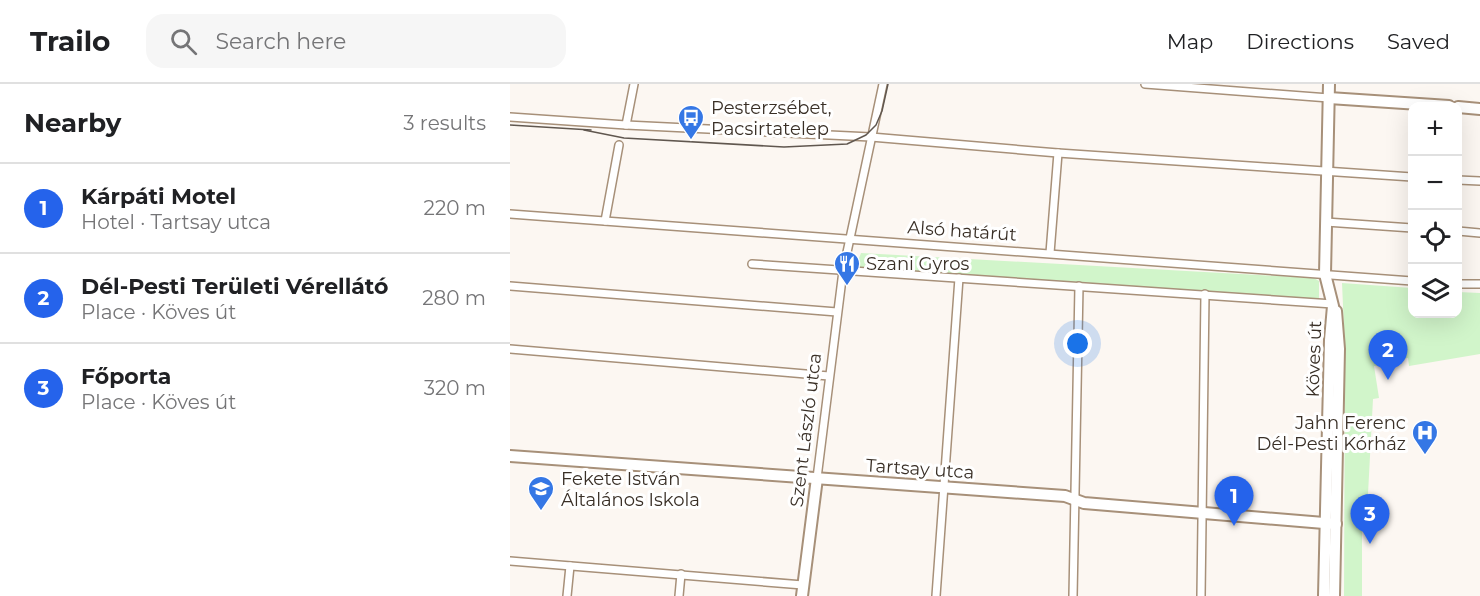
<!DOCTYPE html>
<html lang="en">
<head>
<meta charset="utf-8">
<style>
	body { margin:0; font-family:Montserrat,sans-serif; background:#f6f6f6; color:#202124 }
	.controls { position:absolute; right:18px; top:18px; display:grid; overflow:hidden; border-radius:12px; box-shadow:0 6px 24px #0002 }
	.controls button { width:54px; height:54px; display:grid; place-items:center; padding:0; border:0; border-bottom:2px solid #e0e0e0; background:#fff; color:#202124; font:30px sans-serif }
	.you { position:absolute; left:568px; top:260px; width:21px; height:21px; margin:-15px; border:4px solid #fff; border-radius:50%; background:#1a73e8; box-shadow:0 0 0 9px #1a73e833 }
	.badge { display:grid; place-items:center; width:39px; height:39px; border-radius:50%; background:#2563eb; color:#fff; font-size:20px; font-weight:700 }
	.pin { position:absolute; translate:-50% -50px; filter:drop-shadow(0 2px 3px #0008) }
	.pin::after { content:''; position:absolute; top:32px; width:21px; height:18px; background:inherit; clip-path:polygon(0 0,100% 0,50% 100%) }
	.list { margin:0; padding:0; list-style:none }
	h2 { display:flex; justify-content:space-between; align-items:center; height:78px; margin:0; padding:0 24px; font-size:26px }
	h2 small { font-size:20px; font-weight:400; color:#757577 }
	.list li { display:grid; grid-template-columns:39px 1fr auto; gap:18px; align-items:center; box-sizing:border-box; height:90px; padding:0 24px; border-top:2px solid #e0e0e0 }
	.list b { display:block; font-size:22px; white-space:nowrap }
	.list p { margin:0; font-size:20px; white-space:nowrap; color:#757577 }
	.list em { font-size:20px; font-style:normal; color:#757577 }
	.icon { flex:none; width:33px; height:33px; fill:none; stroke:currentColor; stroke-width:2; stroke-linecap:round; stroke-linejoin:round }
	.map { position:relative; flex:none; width:970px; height:512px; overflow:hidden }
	header { display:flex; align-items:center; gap:36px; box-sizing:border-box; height:84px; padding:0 30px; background:#fff; border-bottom:2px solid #e0e0e0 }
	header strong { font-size:28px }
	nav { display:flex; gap:33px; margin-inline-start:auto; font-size:21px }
	.search { width:420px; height:54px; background:#f6f6f6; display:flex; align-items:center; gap:15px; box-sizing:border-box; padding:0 21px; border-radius:18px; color:#757577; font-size:22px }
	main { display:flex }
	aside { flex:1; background:#fff }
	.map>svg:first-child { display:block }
</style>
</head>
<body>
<header>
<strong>Trailo</strong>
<div class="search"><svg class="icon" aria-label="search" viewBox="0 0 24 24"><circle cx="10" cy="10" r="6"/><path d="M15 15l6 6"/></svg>Search here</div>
<nav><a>Map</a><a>Directions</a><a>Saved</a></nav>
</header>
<main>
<aside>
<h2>Nearby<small>3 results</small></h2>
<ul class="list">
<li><span class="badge">1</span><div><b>Kárpáti Motel</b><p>Hotel · Tartsay utca</p></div><em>220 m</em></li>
<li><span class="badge">2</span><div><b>Dél-Pesti Területi Vérellátó</b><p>Place · Köves út</p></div><em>280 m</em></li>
<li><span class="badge">3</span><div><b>Főporta</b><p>Place · Köves út</p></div><em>320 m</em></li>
</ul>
</aside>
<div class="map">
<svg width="970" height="512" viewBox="0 0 970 512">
	<rect width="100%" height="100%" fill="#fcf7f2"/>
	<g fill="#d1f5ca">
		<polygon points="351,169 804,194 809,197 809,215 348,186 346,182"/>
		<polygon points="832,199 902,204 902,230 948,230 948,208 970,209 970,270 899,282 898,274 892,275 891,271 884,273 884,276 874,277 874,281 864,282 869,314 863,315 857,429 852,437 852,512 834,512 835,267"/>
	</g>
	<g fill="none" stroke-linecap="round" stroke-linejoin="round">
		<defs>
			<g id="street">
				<polyline points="635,0 819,14"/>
				<polyline points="0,33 116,41 361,53 548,69 902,93"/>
				<polyline points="116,41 124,0"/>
				<polyline points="948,96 970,97"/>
				<polyline points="0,130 902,197"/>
				<polyline points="95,137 109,61"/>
				<polyline points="816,138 902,144"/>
				<polyline points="948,147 970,149"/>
				<polyline points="540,169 548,69"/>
				<polyline points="242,180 823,220"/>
				<polyline points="948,200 970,200"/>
				<polyline points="0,202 327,228"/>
				<polyline points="0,265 319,292"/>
				<polyline points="307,394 333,187 373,0"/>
				<polyline points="0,477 293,501"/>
				<polyline points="57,512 60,482"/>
				<polyline points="169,512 171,490"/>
				<polyline points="426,512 449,194"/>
				<polyline points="563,512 569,202"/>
				<polyline points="691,512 695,210"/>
			</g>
			<g id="secondary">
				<polyline points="819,14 939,22"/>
				<polyline points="948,23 970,25"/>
				<polyline points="0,372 555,412 574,419 826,440"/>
				<polyline points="292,512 307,394"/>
				<polyline points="814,512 820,256 823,222 815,190 819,0"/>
				<polyline points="824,512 829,265 826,227"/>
			</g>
		</defs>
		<use href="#street" stroke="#a79079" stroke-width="10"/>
		<use href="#secondary" stroke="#a79079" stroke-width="14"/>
		<use href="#street" stroke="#fff" stroke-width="7"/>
		<use href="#secondary" stroke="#fff" stroke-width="10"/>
		<g stroke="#60574f" stroke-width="1.5">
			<polyline points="0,41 81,46"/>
			<polyline points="74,46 114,54 274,63 337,60 356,51 366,41 372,27 378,0"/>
		</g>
	</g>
	<defs>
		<symbol id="bus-pin" viewBox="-11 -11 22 30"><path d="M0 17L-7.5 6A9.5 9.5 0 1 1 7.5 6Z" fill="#3577e5" stroke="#fff"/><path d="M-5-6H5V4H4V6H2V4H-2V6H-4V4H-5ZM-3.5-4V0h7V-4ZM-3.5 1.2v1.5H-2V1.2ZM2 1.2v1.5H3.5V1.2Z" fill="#fff"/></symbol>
		<symbol id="restaurant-pin" viewBox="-11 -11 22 30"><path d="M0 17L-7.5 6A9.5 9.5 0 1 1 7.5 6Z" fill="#3577e5" stroke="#fff"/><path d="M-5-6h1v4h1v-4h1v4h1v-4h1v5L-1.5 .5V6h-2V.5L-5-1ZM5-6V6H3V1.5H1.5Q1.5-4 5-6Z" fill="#fff"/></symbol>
		<symbol id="hospital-pin" viewBox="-11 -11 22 30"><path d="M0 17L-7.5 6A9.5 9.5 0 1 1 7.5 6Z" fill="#3577e5" stroke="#fff"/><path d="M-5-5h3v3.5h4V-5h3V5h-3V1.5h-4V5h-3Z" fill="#fff"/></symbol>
		<symbol id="school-pin" viewBox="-11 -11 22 30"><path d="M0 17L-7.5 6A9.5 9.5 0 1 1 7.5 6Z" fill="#3577e5" stroke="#fff"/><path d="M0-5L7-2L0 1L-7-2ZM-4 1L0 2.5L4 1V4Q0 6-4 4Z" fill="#fff"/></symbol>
	</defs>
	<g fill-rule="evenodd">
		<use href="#bus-pin" x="166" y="19" width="30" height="40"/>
		<use href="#restaurant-pin" x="322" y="165" width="30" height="40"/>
		<use href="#hospital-pin" x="900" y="334" width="30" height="40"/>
		<use href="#school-pin" x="16" y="390" width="30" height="40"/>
	</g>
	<g text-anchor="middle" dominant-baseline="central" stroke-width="6" stroke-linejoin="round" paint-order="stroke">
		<g font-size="18" fill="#392f26" stroke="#fff" text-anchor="start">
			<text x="201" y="24">Pesterzsébet,<tspan x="201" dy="21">Pacsirtatelep</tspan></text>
			<text x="356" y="180">Szani Gyros</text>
			<text x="896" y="339" text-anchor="end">Jahn Ferenc<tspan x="896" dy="21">Dél-Pesti Kórház</tspan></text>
			<text x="51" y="395">Fekete István<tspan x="51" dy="21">Általános Iskola</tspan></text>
		</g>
		<g font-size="18" fill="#392f26" stroke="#fff">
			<text transform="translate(452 147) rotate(4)">Alsó határút</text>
			<text transform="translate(804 275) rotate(-88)">Köves út</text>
			<text transform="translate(296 346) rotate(-83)">Szent László utca</text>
			<text transform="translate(410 385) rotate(4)">Tartsay utca</text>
		</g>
	</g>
</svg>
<div class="controls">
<button>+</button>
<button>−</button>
<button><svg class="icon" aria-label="locate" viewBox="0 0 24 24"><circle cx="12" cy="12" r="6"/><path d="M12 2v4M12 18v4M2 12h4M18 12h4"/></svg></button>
<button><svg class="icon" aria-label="layers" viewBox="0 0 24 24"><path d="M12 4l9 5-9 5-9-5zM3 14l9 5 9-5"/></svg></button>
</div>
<div class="you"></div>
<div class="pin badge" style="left:724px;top:442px">1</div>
<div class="pin badge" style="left:878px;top:296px">2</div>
<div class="pin badge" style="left:860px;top:460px">3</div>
</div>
</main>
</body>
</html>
